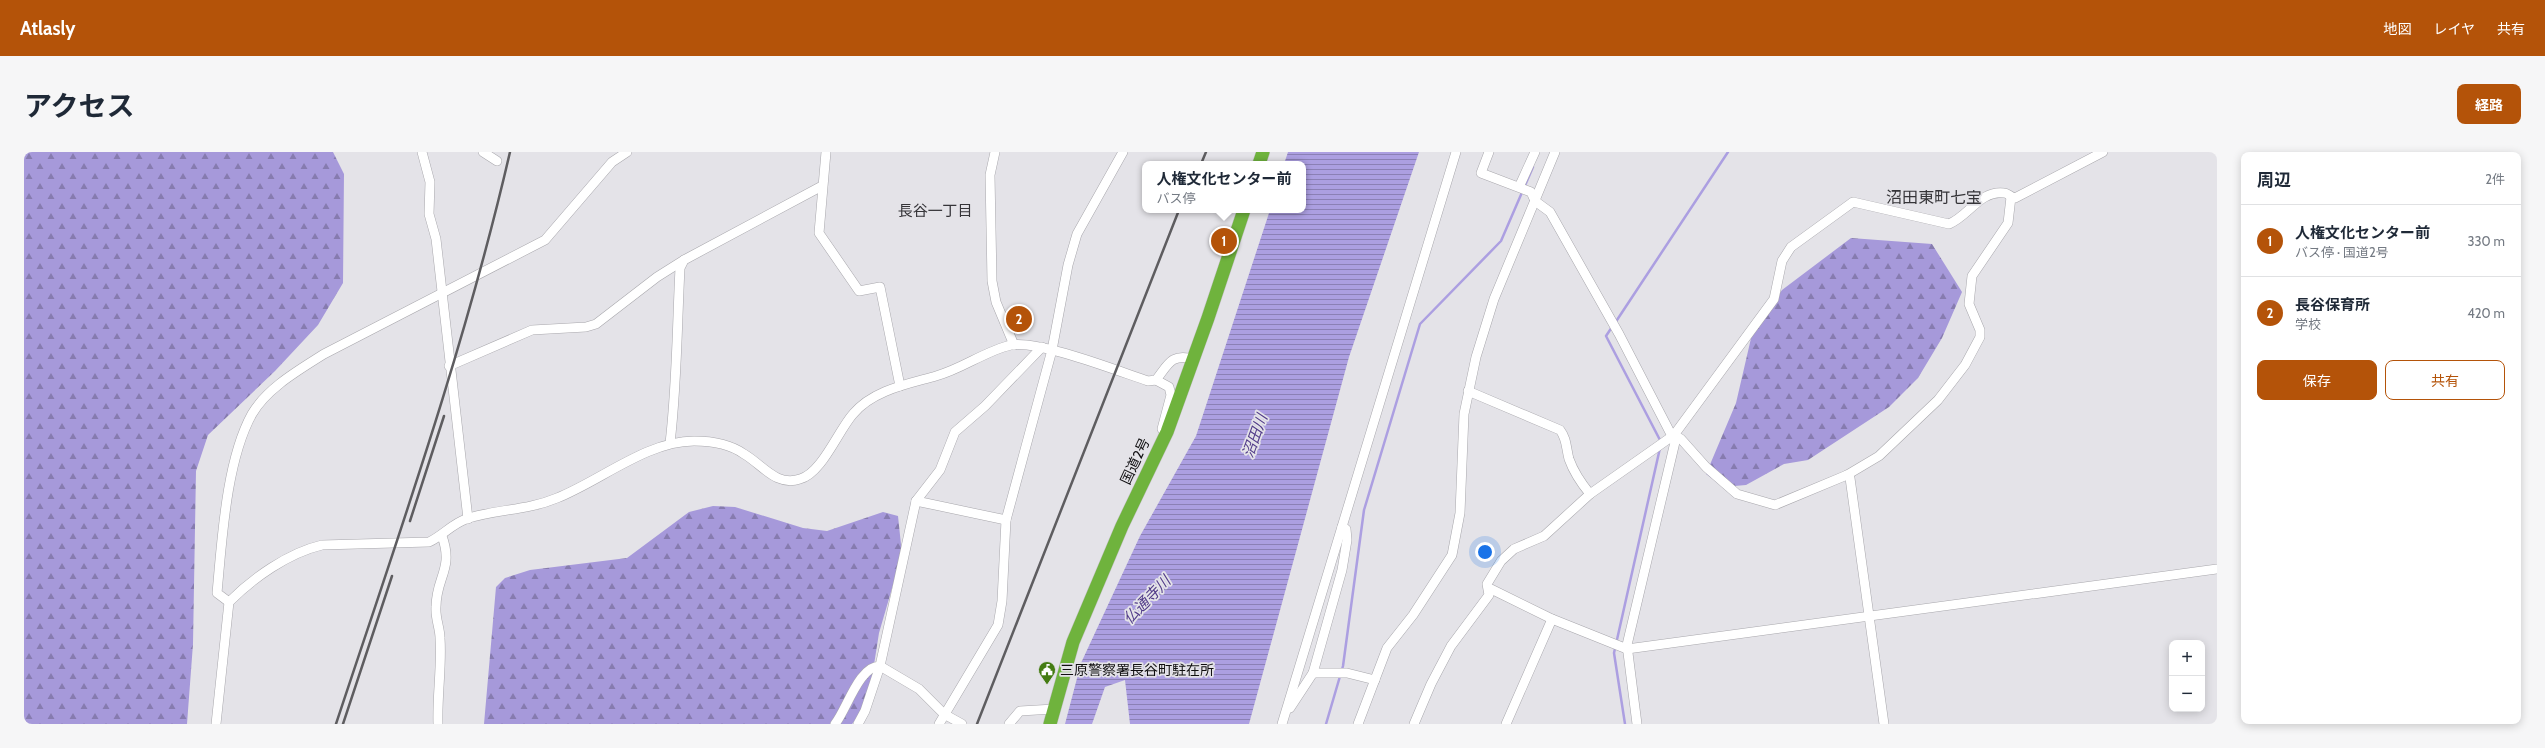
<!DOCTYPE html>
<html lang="ja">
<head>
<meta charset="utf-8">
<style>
	body { margin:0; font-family:Cabin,"Noto Sans JP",sans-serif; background:#f6f6f7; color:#1f2937 }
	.controls { position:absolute; right:12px; bottom:12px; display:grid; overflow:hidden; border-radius:8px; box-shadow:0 2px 10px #0003 }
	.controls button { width:36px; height:36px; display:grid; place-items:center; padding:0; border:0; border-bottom:1px solid #e0e1e3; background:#fff; color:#1f2937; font:20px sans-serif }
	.you { position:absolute; left:1461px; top:400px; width:14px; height:14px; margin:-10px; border:3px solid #fff; border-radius:50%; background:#1a73e8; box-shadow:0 0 0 6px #1a73e833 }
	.badge { display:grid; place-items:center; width:26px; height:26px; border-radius:50%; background:#b45309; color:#fff; font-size:13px; font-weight:700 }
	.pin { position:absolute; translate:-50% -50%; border:2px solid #fff; box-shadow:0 1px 4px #0006 }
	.popup { position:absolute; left:1118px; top:9px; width:164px; height:52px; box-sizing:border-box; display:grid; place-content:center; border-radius:8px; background:#fff; filter:drop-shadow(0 1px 3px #0005); font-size:13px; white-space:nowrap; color:#747a83 }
	.popup b { font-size:15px; color:#1f2937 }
	.popup::after { content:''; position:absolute; left:50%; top:100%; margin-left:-8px; border:8px solid transparent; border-top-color:#fff }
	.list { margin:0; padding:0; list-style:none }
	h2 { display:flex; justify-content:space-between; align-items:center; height:52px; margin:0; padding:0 16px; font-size:17px }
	h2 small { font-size:13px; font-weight:400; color:#747a83 }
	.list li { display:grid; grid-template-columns:26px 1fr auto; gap:12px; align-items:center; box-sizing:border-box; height:72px; padding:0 16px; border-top:1px solid #e0e1e3 }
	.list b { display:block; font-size:15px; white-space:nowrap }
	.list p { margin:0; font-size:13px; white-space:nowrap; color:#747a83 }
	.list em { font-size:13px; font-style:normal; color:#747a83 }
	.actions { display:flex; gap:8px; padding:12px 16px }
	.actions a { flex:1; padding:9px 0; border:1px solid #b45309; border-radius:8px; text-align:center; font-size:14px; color:#b45309 }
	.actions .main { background:#b45309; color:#fff }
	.map { position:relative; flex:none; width:2193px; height:572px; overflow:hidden; border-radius:8px }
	header { display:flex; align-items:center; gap:24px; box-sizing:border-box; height:56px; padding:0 20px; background:#b45309; color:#fff }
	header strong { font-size:19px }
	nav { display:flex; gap:22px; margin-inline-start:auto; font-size:14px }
	.intro { display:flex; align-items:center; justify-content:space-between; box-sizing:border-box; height:96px; padding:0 24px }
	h1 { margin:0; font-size:28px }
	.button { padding:10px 18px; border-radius:8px; background:#b45309; color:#fff; font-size:14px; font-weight:700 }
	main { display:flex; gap:24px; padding:0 24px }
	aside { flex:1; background:#fff; border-radius:8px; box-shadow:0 2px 10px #0003 }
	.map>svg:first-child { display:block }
</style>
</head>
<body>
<header>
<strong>Atlasly</strong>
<nav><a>地図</a><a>レイヤ</a><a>共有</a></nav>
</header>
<div class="intro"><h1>アクセス</h1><a class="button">経路</a></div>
<main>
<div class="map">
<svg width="2193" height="572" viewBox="0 0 2193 572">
	<defs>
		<pattern id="forest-firs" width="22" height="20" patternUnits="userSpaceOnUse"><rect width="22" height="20" fill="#a699da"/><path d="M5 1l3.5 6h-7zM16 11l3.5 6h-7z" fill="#867baf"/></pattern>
		<pattern id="water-rules" width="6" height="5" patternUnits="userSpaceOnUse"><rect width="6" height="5" fill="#ac9fe1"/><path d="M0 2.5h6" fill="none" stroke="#8b80b5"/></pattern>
	</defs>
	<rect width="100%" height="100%" fill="#e4e3e8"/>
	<g fill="url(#forest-firs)">
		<polygon points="0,0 309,0 320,22 319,131 294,173 251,219 184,283 172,319 169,492 163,572 0,572"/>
		<polygon points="1827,86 1908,92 1938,140 1918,186 1894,226 1865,255 1784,308 1760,312 1722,333 1699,335 1682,322 1712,251 1728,182 1758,138"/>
		<polygon points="689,354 711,355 779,376 803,379 859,360 874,364 878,402 855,481 846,538 834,565 828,572 460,572 472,435 481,426 506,418 603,406 665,360"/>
	</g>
	<polygon fill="url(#water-rules)" points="1264,0 1395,0 1325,205 1225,572 1106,572 1101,528 1081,535 1068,572 1041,572 1057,511 1116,384 1172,284 1246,58 1279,58 1279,12 1260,12"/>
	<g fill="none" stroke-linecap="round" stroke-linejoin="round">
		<g stroke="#ac9fe1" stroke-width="2.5">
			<polyline points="1591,171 1704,0"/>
			<polyline points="1588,175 1582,184 1637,290"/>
			<polyline points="1302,572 1319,514 1340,358 1396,172 1477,89 1509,15"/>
			<polyline points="1601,572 1590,501 1636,296"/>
		</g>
		<defs>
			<g id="minor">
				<polyline points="398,0 406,30 405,62 412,87 444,367"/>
				<polyline points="459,0 473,9"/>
				<polyline points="802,0 795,81 835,139 856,135 876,234"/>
				<polyline points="971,0 966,23 968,129 972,150 990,193"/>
				<polyline points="1465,0 1457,21 1507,40 1511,49 1526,60 1595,182 1651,290 1603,493 1613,572"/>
				<polyline points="1495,35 1511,0"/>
				<polyline points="425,214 508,178 562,175 572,172 633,125 660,108"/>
				<polyline points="1132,228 1145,235 1147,243 1138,277"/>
				<path d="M1444 239 1536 278C1543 287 1542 296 1545 307 1550 321 1557 331 1566 342"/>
				<polyline points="1650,283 1657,287 1682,315 1713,342 1751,353 1823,323 1855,304 1914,248 1941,213 1956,185 1956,178 1945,152 1948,124 1984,71 1987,45"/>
				<path d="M646 291C653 233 653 174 656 116L660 108 798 34"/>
				<polyline points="1823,323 1826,326 1860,572"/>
				<polyline points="892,349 982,368"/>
				<polyline points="1465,436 1528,467 1603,497 2193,417"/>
				<path d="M205 450 193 441C198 388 202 309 228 262 243 236 275 218 300 202L521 88 588 10 603 0"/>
				<polyline points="1289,521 1323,521 1351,528"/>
				<polyline points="1266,556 1289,521 1318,418 1323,388 1322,377 1318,375"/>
				<path d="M192 572 205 450C229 426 264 401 298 393L405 390C418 384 428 372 442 367 471 357 502 359 533 346 576 329 623 289 670 289 687 289 706 292 720 302 739 313 752 335 776 327 798 321 814 279 829 262 849 238 884 232 912 224 938 217 961 199 987 193 1015 188 1094 219 1124 229L1132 228C1144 213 1147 201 1169 207"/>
				<path d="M414 572C413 543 418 514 416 486 416 476 411 466 412 455 412 425 430 417 418 384"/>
				<path d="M811 572C823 557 835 514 856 514L895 537 920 562 938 572"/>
				<polyline points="834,572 841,559 856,514 892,349 916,318 931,280 961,254 1018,195"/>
				<polyline points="915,572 974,473 978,449 982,368 1028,198 1044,113 1053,82 1099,0"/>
				<polyline points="985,572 996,559 1030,557"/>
				<polyline points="1258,572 1432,0"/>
				<polyline points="1334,572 1363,496 1389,463 1428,403 1436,361 1440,262 1452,205 1470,147 1531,0"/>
				<path d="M1390 572 1407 532 1427 494 1465 443 1463 432 1477 409 1490 397 1520 384 1566 342 1650 283 1750 147 1758 109 1767 95 1829 50 1925 72C1945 64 1956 38 1980 41 1984 41 1986 45 1991 46L2079 0"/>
				<polyline points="1482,572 1528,467"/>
			</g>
			<g id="highway">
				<polyline points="1235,12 1239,0"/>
				<polyline points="1026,572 1049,490 1098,374 1143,280 1184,166 1220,58"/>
			</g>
		</defs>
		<use href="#minor" stroke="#a8a7ac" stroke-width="10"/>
		<use href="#highway" stroke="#c1c1c1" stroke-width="14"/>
		<use href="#minor" stroke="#fff" stroke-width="9"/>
		<use href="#highway" stroke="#6fb33d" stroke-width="13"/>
		<g stroke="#5e5d60" stroke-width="2.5">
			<polyline points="1177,12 1182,0"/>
			<polyline points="386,369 420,264"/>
			<path d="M312 572C375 382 441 195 486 0"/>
			<polyline points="319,572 368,424"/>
			<polyline points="953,572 1155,58"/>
		</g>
	</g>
	<defs>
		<symbol id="civic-pin" viewBox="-11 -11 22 30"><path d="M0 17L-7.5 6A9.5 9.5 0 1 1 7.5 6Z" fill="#447c12" stroke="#e4e3e8"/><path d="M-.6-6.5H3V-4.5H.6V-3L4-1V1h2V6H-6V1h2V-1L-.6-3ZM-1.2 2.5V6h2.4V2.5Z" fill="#fff"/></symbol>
	</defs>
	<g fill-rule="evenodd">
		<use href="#civic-pin" x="1013" y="508" width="20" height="27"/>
	</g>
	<g text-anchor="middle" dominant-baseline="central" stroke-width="3.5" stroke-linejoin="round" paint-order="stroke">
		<g font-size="14" fill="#100f11" stroke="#e4e3e8">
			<text transform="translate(1111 309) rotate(-65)">国道2号</text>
		</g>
		<g font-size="14" fill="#100f11" stroke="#e4e3e8" text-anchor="start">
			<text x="1036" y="518">三原警察署長谷町駐在所</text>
		</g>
		<g font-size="15" fill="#353438" stroke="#e4e3e8">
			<text x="911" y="59">長谷一丁目</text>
		</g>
		<g font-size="15" font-style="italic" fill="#523c8a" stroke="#e4e3e8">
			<text transform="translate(1231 284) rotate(-70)">沼田川</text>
			<text transform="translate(1123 448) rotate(-46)">仏通寺川</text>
		</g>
		<g font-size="16" fill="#353438" stroke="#e4e3e8">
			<text x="1910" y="45">沼田東町七宝</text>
		</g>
	</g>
</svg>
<div class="controls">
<button>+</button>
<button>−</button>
</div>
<div class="you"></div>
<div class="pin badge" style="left:1200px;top:89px">1</div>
<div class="popup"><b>人権文化センター前</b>バス停</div>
<div class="pin badge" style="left:995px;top:167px">2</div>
</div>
<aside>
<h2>周辺<small>2件</small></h2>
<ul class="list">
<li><span class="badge">1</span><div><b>人権文化センター前</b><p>バス停 · 国道2号</p></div><em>330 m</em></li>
<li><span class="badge">2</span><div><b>長谷保育所</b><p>学校</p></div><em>420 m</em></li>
</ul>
<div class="actions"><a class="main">保存</a><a>共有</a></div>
</aside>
</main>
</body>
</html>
